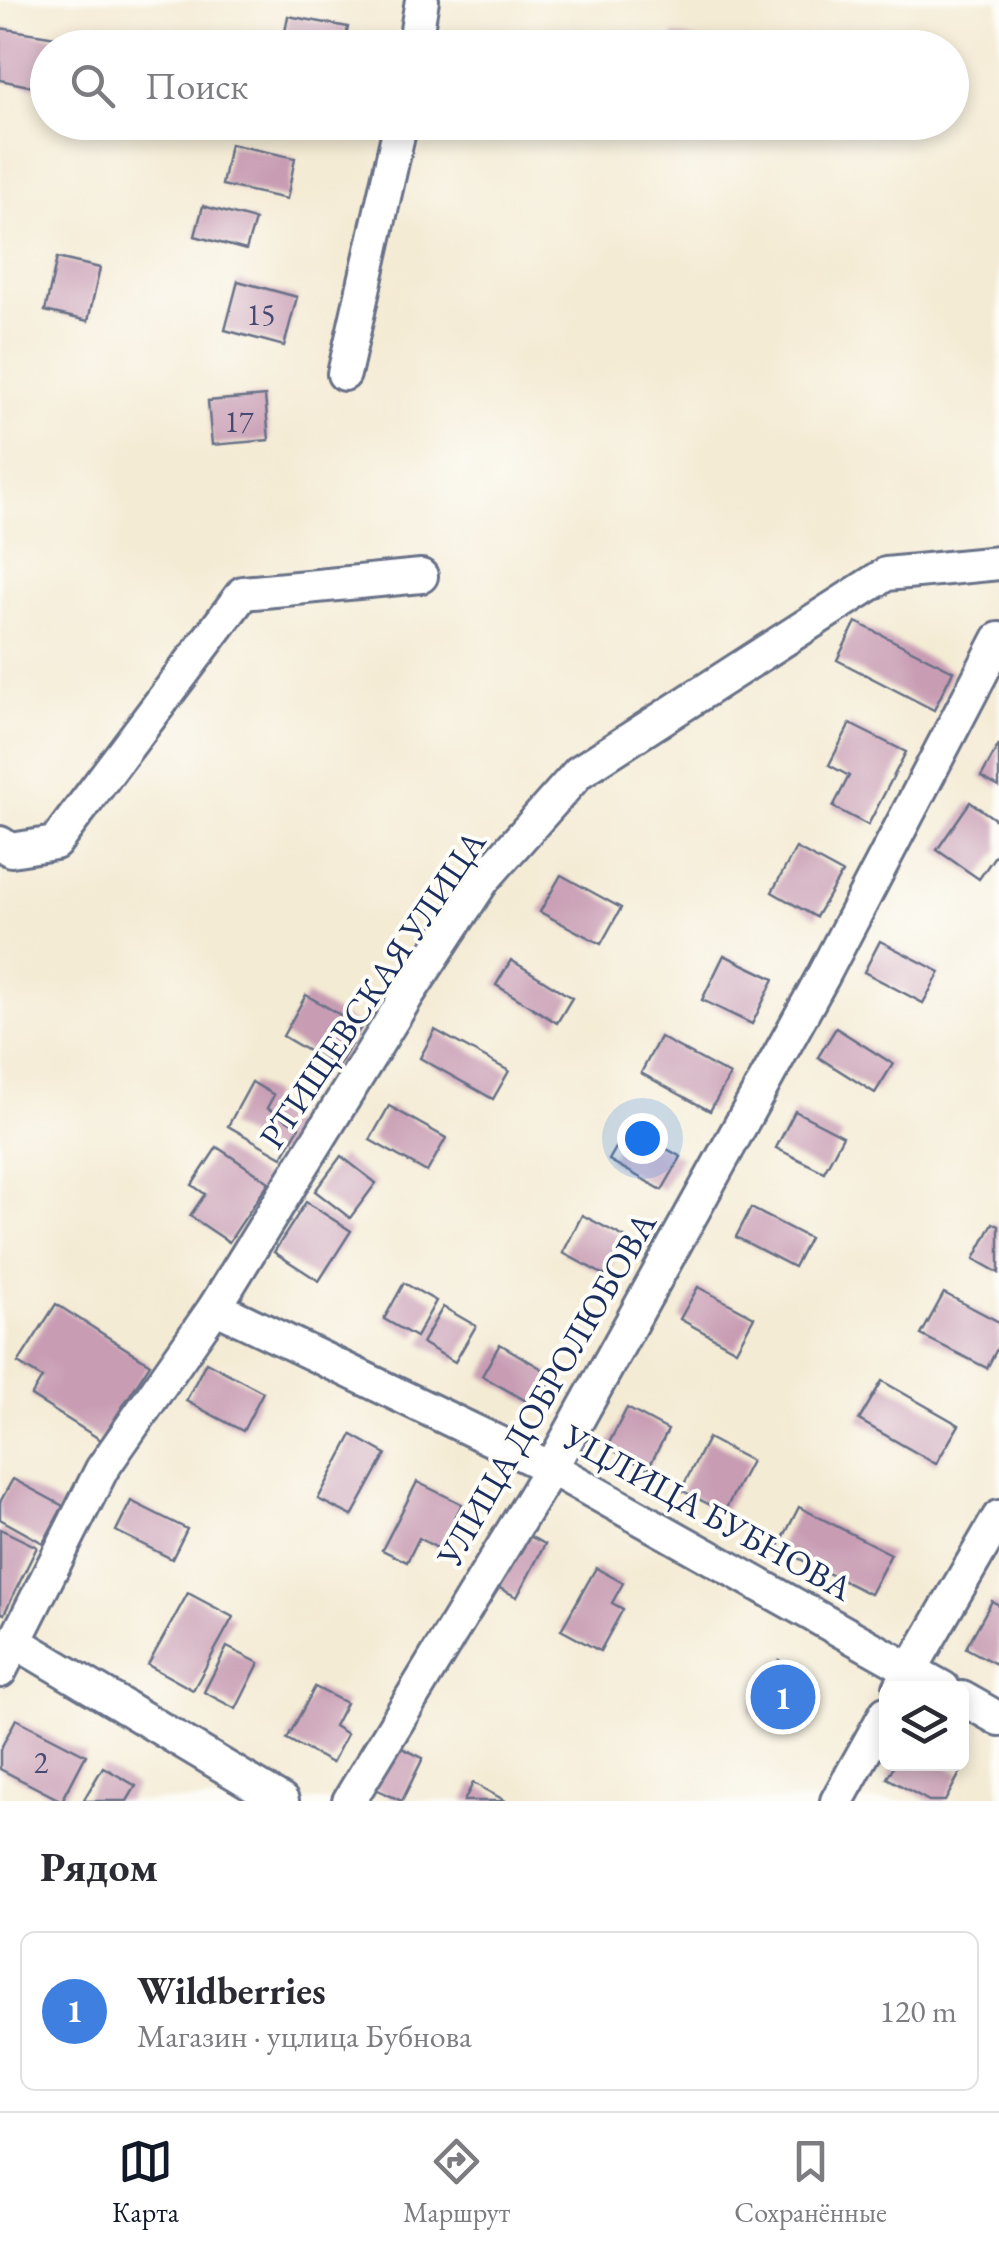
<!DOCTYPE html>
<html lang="ru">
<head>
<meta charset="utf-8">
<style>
	body { margin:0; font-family:"EB Garamond",serif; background:#f7f7f7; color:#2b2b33 }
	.controls { position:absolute; right:30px; bottom:30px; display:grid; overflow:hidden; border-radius:15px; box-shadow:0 5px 15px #0003 }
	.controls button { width:90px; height:90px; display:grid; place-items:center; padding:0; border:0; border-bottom:2px solid #e1e1e2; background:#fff; color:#2b2b33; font:50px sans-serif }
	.you { position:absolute; left:642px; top:1138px; width:35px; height:35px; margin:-25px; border:8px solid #fff; border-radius:50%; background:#1a73e8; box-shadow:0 0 0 15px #1a73e833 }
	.badge { display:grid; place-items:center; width:65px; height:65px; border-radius:50%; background:#111827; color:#fff; font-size:32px; font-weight:700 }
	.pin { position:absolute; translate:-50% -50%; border:5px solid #fff; box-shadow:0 2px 10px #0006 }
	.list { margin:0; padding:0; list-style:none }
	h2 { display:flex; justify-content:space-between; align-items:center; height:130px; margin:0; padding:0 40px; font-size:42px }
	h2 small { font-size:32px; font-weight:400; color:#7c7c81 }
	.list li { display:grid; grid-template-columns:65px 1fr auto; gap:30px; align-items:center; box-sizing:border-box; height:160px; margin:0 20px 20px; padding:0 20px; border:2px solid #e1e1e2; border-radius:15px }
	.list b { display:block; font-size:38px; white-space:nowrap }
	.list p { margin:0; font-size:32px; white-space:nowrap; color:#7c7c81 }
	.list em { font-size:32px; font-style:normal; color:#7c7c81 }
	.icon { flex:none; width:55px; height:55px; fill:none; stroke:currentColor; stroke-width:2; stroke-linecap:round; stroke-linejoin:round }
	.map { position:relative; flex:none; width:999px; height:1801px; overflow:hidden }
	.search { position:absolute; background:#fff; box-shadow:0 5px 15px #0003; left:30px; right:30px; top:30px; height:110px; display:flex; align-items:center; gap:25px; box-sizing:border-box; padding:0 35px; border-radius:55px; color:#7c7c81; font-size:38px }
	.sheet { height:310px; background:#fff }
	nav { display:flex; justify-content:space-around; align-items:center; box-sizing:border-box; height:140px; border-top:2px solid #e1e1e2; background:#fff; font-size:28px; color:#7c7c81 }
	nav a { display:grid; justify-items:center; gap:5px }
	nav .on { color:#111827 }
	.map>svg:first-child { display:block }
</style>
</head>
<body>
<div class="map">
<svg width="999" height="1801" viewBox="0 0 999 1801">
	<rect width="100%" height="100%" fill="#fdfcf7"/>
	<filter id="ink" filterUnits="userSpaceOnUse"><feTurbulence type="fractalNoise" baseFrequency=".01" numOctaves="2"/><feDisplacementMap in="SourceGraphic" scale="20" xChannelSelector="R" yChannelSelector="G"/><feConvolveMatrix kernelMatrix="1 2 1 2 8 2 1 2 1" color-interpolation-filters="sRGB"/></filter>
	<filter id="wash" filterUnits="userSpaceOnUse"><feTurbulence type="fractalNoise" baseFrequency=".0048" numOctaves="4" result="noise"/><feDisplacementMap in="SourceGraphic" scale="40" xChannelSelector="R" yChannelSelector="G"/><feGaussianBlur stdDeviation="2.25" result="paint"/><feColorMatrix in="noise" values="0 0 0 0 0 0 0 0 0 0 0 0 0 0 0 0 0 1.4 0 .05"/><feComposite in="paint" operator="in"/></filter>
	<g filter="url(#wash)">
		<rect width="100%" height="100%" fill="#f4ebd4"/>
		<g id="blocks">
			<g fill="#c89cb3">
				<polygon points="288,16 348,27 344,48 282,48"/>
				<polygon points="0,28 56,37 54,48 48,48 48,72 43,89 0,80"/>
				<polygon points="674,35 724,46 724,48 671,48"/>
				<polygon points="230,144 295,158 287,199 222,185"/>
				<polygon points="203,206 255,220 246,250 195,236"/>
				<polygon points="57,258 100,268 88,321 45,311"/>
				<polygon points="238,281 297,297 284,346 225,330"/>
				<polygon points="265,396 269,440 212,445 208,401"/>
				<polygon points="856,622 953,671 934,710 837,660"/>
				<polygon points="850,724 906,752 868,825 833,807 849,776 829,765"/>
				<polygon points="999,744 999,787 981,777"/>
				<polygon points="970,802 999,822 999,850 979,879 937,850"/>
				<polygon points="796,848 842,873 816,917 772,892"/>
				<polygon points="561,875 621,908 601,944 540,912"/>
				<polygon points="880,941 940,972 923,1003 864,972"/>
				<polygon points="724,955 774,979 752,1024 702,1000"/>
				<polygon points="511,960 572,998 557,1023 496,985"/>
				<polygon points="306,995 361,1027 337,1068 283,1036"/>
				<polygon points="836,1028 893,1064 875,1093 818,1057"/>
				<polygon points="435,1030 509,1071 493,1099 420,1058"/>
				<polygon points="660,1037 730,1075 710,1111 641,1073"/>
				<polygon points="252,1082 274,1095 267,1108 299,1127 282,1157 228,1126"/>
				<polygon points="389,1106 446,1138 427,1172 370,1140"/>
				<polygon points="795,1111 843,1136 824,1172 776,1148"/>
				<polygon points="628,1127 681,1157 662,1190 609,1160"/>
				<polygon points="217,1147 269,1182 229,1242 190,1216 205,1194 192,1185"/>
				<polygon points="341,1156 376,1183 350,1218 315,1191"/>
				<polygon points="306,1202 351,1231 319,1281 274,1252"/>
				<polygon points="751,1208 809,1238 794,1267 736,1237"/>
				<polygon points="582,1215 626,1238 606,1276 563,1253"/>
				<polygon points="993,1223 999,1226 999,1273 974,1259"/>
				<polygon points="404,1283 436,1301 416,1337 384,1319"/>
				<polygon points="698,1287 754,1317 736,1350 680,1319"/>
				<polygon points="944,1293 999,1322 999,1345 987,1368 921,1335"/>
				<polygon points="56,1304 150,1364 101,1440 31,1396 42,1378 18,1363"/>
				<polygon points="443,1307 476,1326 455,1362 422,1343"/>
				<polygon points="500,1344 554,1376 537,1407 482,1376"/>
				<polygon points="206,1362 263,1392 243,1431 186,1401"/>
				<polygon points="882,1381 959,1425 936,1464 859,1420"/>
				<polygon points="627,1408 668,1430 648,1469 607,1447"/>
				<polygon points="352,1435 386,1454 352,1516 318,1499"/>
				<polygon points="708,1438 751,1461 724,1512 681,1490"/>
				<polygon points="13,1479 63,1506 43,1543 0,1519 0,1502"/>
				<polygon points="417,1482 462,1504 439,1549 419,1538 407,1562 382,1550"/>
				<polygon points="131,1501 187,1529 172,1559 116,1531"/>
				<polygon points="799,1507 891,1554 870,1594 778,1548"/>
				<polygon points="511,1527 545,1544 517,1597 484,1580"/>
				<polygon points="0,1529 37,1547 4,1614 0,1612"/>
				<polygon points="596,1568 623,1583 612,1603 623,1609 600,1651 561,1630"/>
				<polygon points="188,1593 233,1617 193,1690 148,1665"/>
				<polygon points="992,1601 999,1605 999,1658 996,1664 966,1648"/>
				<polygon points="227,1647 259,1663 236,1709 204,1692"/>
				<polygon points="779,1660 817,1683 788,1733 749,1711"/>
				<polygon points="315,1687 346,1703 334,1726 347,1734 332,1763 287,1739"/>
				<polygon points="16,1719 86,1755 62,1801 0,1769 0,1750"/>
				<polygon points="387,1741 423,1758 402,1801 366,1785"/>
				<polygon points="895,1764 942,1764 960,1773 945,1801 929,1801 887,1778"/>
				<polygon points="103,1767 136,1786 127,1801 83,1801"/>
				<polygon points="473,1783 506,1801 464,1801"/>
			</g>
		</g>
	</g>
	<g filter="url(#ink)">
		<use href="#blocks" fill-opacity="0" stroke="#677187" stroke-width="2.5"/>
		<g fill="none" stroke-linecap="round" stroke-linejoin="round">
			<defs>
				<g id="minor">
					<polyline points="414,48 422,0"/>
					<polyline points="344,374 401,122"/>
					<polyline points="0,843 11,850 55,843 243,593 421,576"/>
					<polyline points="215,1307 551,1468 943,1688"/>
					<polyline points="14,1641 282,1801"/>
					<polyline points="0,1671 102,1469 215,1307 408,994 483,880 579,772 886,574 999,563"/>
					<polyline points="900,1688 999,1517"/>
					<polyline points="962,1698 999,1719"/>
					<polyline points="349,1801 551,1468 823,976 999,639"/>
					<polyline points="837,1801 886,1713"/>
				</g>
			</defs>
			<use href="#minor" stroke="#677187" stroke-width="38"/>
			<use href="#minor" stroke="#fff" stroke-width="32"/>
		</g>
	</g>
	<g text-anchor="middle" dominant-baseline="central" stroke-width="8" stroke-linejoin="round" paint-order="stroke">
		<g font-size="30" fill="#464a73">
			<text x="261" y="314">15</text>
			<text x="239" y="421">17</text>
			<text x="41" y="1762">2</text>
		</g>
		<g font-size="35" fill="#1b2f5e" stroke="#fdfcf7">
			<text transform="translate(372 989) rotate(-56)">РТИЩЕВСКАЯ УЛИЦА</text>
			<text transform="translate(546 1389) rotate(-60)">УЛИЦА ДОБРОЛЮБОВА</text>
			<text transform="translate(708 1512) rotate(29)">УЦЛИЦА БУБНОВА</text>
		</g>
	</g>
</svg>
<div class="controls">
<button><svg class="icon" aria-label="layers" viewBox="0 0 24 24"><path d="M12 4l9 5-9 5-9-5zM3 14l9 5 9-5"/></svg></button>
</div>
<div class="you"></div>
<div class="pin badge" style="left:783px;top:1697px;background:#3f7fe0">1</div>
<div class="search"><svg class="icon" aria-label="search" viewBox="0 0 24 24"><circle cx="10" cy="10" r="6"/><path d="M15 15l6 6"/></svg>Поиск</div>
</div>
<section class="sheet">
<h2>Рядом<small></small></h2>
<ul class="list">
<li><span class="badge" style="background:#3f7fe0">1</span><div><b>Wildberries</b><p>Магазин · уцлица Бубнова</p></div><em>120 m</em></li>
</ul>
</section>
<nav>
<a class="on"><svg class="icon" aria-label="map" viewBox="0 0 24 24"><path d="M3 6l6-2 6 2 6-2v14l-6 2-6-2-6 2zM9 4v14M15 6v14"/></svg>Карта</a>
<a><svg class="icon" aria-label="directions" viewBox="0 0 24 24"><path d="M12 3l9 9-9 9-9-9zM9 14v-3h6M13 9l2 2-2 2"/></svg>Маршрут</a>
<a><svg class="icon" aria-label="saved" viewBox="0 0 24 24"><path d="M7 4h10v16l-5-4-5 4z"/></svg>Сохранённые</a>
</nav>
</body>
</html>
